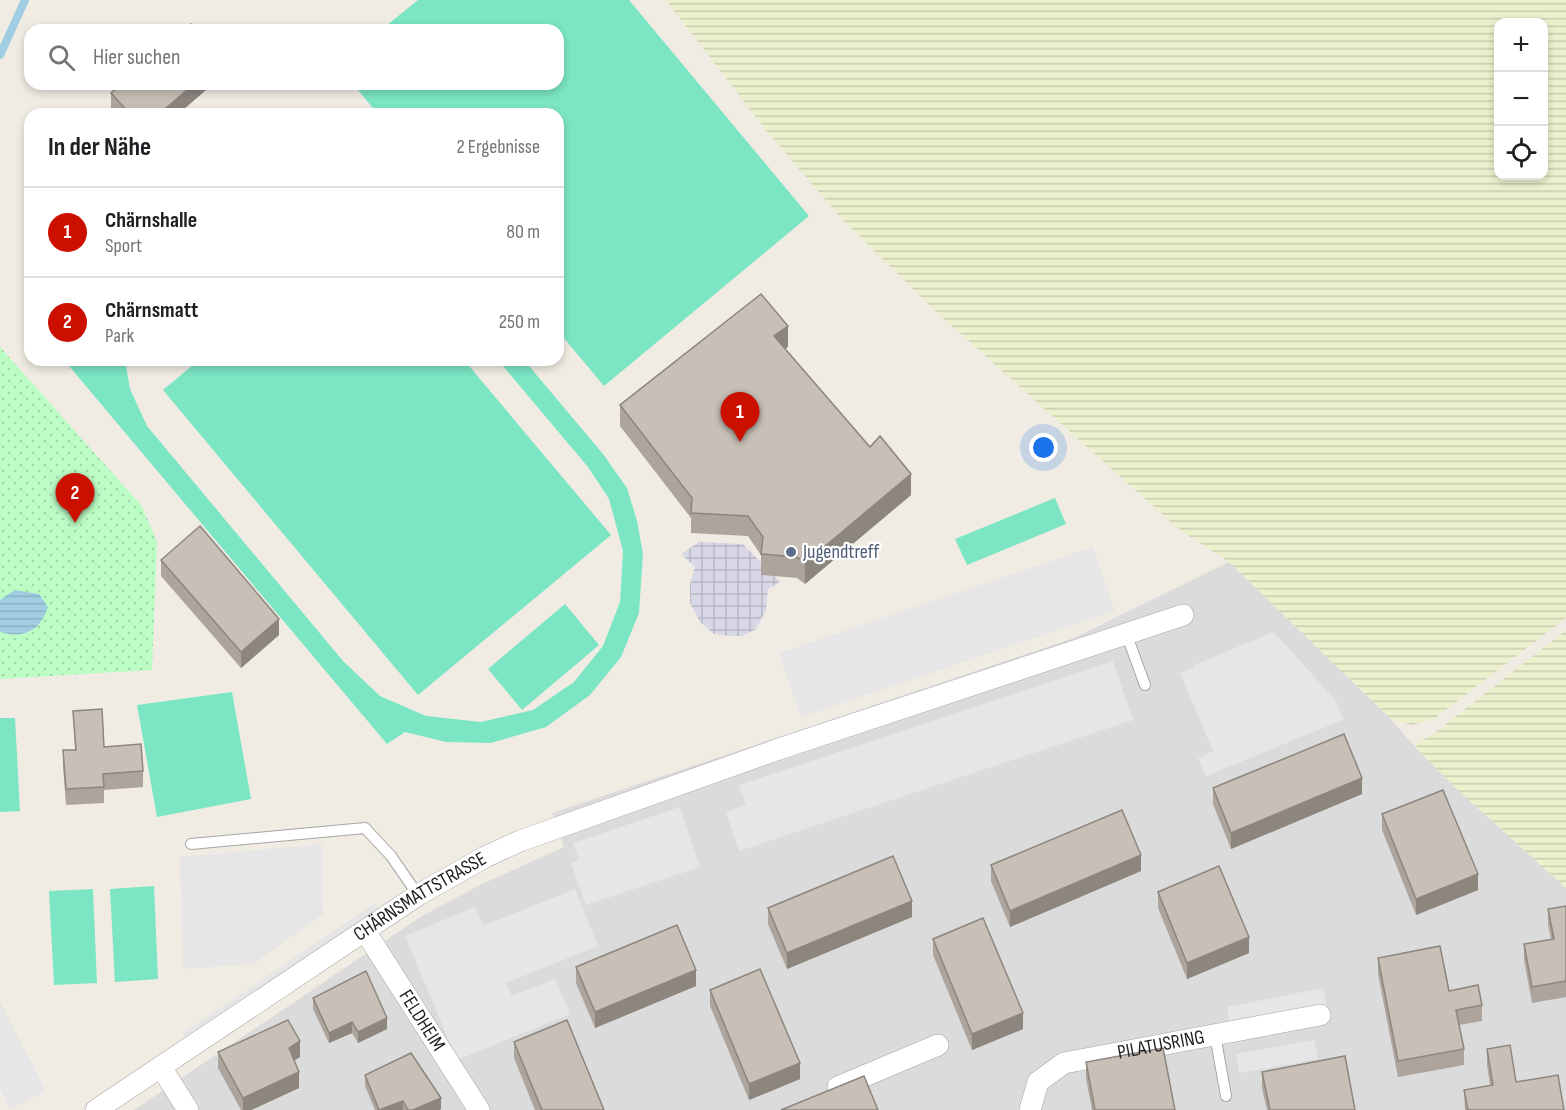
<!DOCTYPE html>
<html lang="de">
<head>
<meta charset="utf-8">
<style>
	body { margin:0; font-family:"Sofia Sans Condensed",sans-serif; background:#f6f6f6; color:#202124 }
	.controls { position:absolute; right:18px; top:18px; display:grid; overflow:hidden; border-radius:12px; box-shadow:0 3px 9px #0003 }
	.controls button { width:54px; height:54px; display:grid; place-items:center; padding:0; border:0; border-bottom:2px solid #e0e0e0; background:#fff; color:#202124; font:30px sans-serif }
	.you { position:absolute; left:1044px; top:448px; width:21px; height:21px; margin:-15px; border:4px solid #fff; border-radius:50%; background:#1a73e8; box-shadow:0 0 0 9px #1a73e833 }
	.badge { display:grid; place-items:center; width:39px; height:39px; border-radius:50%; background:#cb1000; color:#fff; font-size:20px; font-weight:700 }
	.pin { position:absolute; translate:-50% -50px; filter:drop-shadow(0 2px 3px #0008) }
	.pin::after { content:''; position:absolute; top:32px; width:21px; height:18px; background:inherit; clip-path:polygon(0 0,100% 0,50% 100%) }
	.list { margin:0; padding:0; list-style:none }
	h2 { display:flex; justify-content:space-between; align-items:center; height:78px; margin:0; padding:0 24px; font-size:26px }
	h2 small { font-size:20px; font-weight:400; color:#757577 }
	.list li { display:grid; grid-template-columns:39px 1fr auto; gap:18px; align-items:center; box-sizing:border-box; height:90px; padding:0 24px; border-top:2px solid #e0e0e0 }
	.list b { display:block; font-size:22px; white-space:nowrap }
	.list p { margin:0; font-size:20px; white-space:nowrap; color:#757577 }
	.list em { font-size:20px; font-style:normal; color:#757577 }
	.icon { flex:none; width:33px; height:33px; fill:none; stroke:currentColor; stroke-width:2; stroke-linecap:round; stroke-linejoin:round }
	.map { position:relative; flex:none; width:1566px; height:1110px; overflow:hidden }
	.search { position:absolute; background:#fff; box-shadow:0 3px 9px #0003; left:24px; top:24px; width:540px; height:66px; display:flex; align-items:center; gap:15px; box-sizing:border-box; padding:0 21px; border-radius:18px; color:#757577; font-size:22px }
	.panel { position:absolute; background:#fff; box-shadow:0 3px 9px #0003; left:24px; top:108px; width:540px; height:258px; border-radius:18px }
	.map>svg:first-child { display:block }
</style>
</head>
<body>
<div class="map">
<svg width="1566" height="1110" viewBox="0 0 1566 1110">
	<defs>
		<pattern id="farmland-rules" width="6" height="5" patternUnits="userSpaceOnUse" patternTransform="scale(1.5)"><rect width="6" height="5" fill="#ebf0cd"/><path d="M0 2.5h6" fill="none" stroke="#c9cdb0"/></pattern>
		<pattern id="park-dots" width="8" height="8" patternUnits="userSpaceOnUse" patternTransform="scale(1.5)"><rect width="8" height="8" fill="#bcfdc6"/><path d="M2 2h.1M6 6h.1" fill="none" stroke="#a1d8aa" stroke-width="1.8" stroke-linecap="round"/></pattern>
		<pattern id="plaza-grid" width="8" height="8" patternUnits="userSpaceOnUse" patternTransform="scale(1.5)"><rect width="8" height="8" fill="#d8d7e5"/><path d="M0 4h8M4 0v8" fill="none" stroke="#b9b8c4"/></pattern>
		<pattern id="water-rules" width="6" height="5" patternUnits="userSpaceOnUse" patternTransform="scale(1.5)"><rect width="6" height="5" fill="#a0cde1"/><path d="M0 2.5h6" fill="none" stroke="#89b0c1"/></pattern>
	</defs>
	<rect width="100%" height="100%" fill="#f0ece3"/>
	<polygon fill="#dcdbdb" points="1229,562 1391,719 1416,748 1458,790 1566,888 1566,1110 134,1110 422,916 480,885 564,847 552,813 1074,638"/>
	<g fill="url(#farmland-rules)" fill-rule="evenodd">
		<path d="M666 0H1566V618L1434 719 1412 725 1391 719 1229 562 1186 534 1172 523 934 310 842 219 764 128ZM1498 22H1544V176H1498Z"/>
		<polygon points="1566,630 1566,888 1458,790 1416,748 1417,743 1432,735"/>
	</g>
	<polygon fill="url(#park-dots)" points="0,347 141,505 157,541 152,670 0,679"/>
	<g fill="#7be5c4">
		<polygon points="418,0 629,0 809,216 604,386 558,331 558,114 378,114 353,84 558,84 558,30 381,30"/>
		<polygon points="64,360 125,360 130,389 147,426 343,661 380,696 426,716 481,722 533,710 574,682 603,646 620,602 623,551 609,499 588,467 498,360 524,360 603,454 627,488 637,521 643,554 639,613 621,657 590,695 546,727 491,743 446,742 405,732 387,744"/>
		<polygon points="199,360 464,360 611,535 418,695 163,390"/>
		<polygon points="1055,498 1066,524 967,565 955,539"/>
		<polygon points="565,604 599,645 522,710 488,669"/>
		<polygon points="232,692 251,799 157,817 137,705"/>
		<polygon points="0,718 15,718 20,811 0,812"/>
		<polygon points="154,886 158,979 115,982 110,889"/>
		<polygon points="93,889 97,983 54,985 49,891"/>
	</g>
	<g fill="#e6e6e6">
		<polygon points="1093,547 1115,611 801,717 779,653"/>
		<polygon points="1274,632 1336,701 1343,720 1206,776 1198,758 1213,751 1180,673 1194,667 1194,665"/>
		<polygon points="1113,661 1133,720 739,851 726,812 746,805 739,785"/>
		<polygon points="680,807 700,867 586,905 571,863 579,860 573,843"/>
		<polygon points="322,844 323,914 253,964 183,969 180,857"/>
		<polygon points="575,889 598,946 506,983 512,996 555,979 570,1014 457,1060 405,936 475,907 483,926"/>
		<polygon points="375,903 380,910 187,1040 183,1033"/>
		<polygon points="1323,988 1327,1007 1230,1026 1227,1007"/>
		<polygon points="0,1001 46,1091 10,1109 0,1089"/>
		<polygon points="1314,1040 1318,1059 1239,1073 1236,1054"/>
	</g>
	<polygon fill="url(#plaza-grid)" points="699,542 743,544 780,582 768,589 766,610 756,629 742,636 730,636 714,634 700,622 690,603 690,584 695,567 681,554"/>
	<path fill="url(#water-rules)" d="M15 590 39 594 48 607C40 631 24 639 0 632V600Z"/>
	<g fill="none" stroke-linecap="round" stroke-linejoin="round">
		<polyline stroke="#a0cde1" stroke-width="8" points="0,55 25,0"/>
		<defs>
			<g id="service">
				<polyline points="1126,633 1145,685"/>
				<polyline points="191,844 365,828 391,856 418,895"/>
				<polyline points="1215,1035 1226,1096"/>
			</g>
			<g id="minor">
				<path id="s1" d="M365 931 479 1110"/>
				<polyline points="161,1067 188,1110"/>
				<polyline points="838,1087 938,1045"/>
				<path id="s2" d="M96 1110 418 895 485 857 520 841 779 749 1183 615"/>
				<path id="s3" d="M1030 1110 1038 1082 1064 1063 1320 1015"/>
			</g>
		</defs>
		<use href="#service" stroke="#a5a5a5" stroke-width="12"/>
		<use href="#minor" stroke="#a5a5a5" stroke-width="22"/>
		<use href="#service" stroke="#fff" stroke-width="10"/>
		<use href="#minor" stroke="#fff" stroke-width="21"/>
	</g>
	<g fill="#aca49d">
		<polygon points="121,84 213,84 178,114 116,114 111,109 111,93"/>
		<polygon points="788,347 785,348 911,495 805,584 797,578 761,575 761,555 748,536 691,533 691,518 620,426 620,405"/>
		<polygon points="161,560 279,635 241,668 161,576"/>
		<polygon points="73,711 104,747 143,771 143,787 104,790 104,803 66,805 63,766 63,750 75,750"/>
		<polygon points="1213,788 1362,794 1231,849 1213,804"/>
		<polygon points="1382,814 1478,890 1416,915 1382,830"/>
		<polygon points="991,865 1141,871 1010,927 991,881"/>
		<polygon points="1158,892 1249,953 1187,979 1158,908"/>
		<polygon points="1566,906 1566,997 1532,1003 1524,960 1524,944 1551,939 1548,925 1548,909"/>
		<polygon points="768,908 912,917 787,969 768,924"/>
		<polygon points="933,939 1023,1029 972,1050 933,955"/>
		<polygon points="1378,958 1449,991 1482,1005 1482,1021 1459,1025 1464,1049 1464,1065 1398,1077 1378,974"/>
		<polygon points="576,967 696,986 595,1028 576,983"/>
		<polygon points="710,990 800,1079 749,1100 710,1006"/>
		<polygon points="313,998 387,1029 358,1043 352,1033 329,1043 313,1009"/>
		<polygon points="514,1042 604,1110 535,1110 514,1058"/>
		<polygon points="1487,1049 1516,1082 1564,1110 1465,1110 1464,1090 1490,1085 1487,1065"/>
		<polygon points="218,1052 300,1057 294,1060 299,1088 251,1110 241,1110 218,1068"/>
		<polygon points="1086,1062 1175,1110 1092,1110 1086,1078"/>
		<polygon points="1262,1072 1355,1110 1267,1110 1262,1088"/>
		<polygon points="365,1075 441,1109 439,1110 375,1110 365,1086"/>
	</g>
	<g fill="#8c867f">
		<polygon points="194,84 213,84 178,114 159,114"/>
		<polygon points="788,326 788,347 774,356 774,336"/>
		<polygon points="911,474 911,495 805,584 805,563"/>
		<polygon points="279,619 279,635 241,668 241,652"/>
		<polygon points="1362,778 1362,794 1231,849 1231,833"/>
		<polygon points="1141,855 1141,871 1010,927 1010,911"/>
		<polygon points="1478,874 1478,890 1416,915 1416,899"/>
		<polygon points="912,901 912,917 787,969 787,953"/>
		<polygon points="1249,937 1249,953 1187,979 1187,963"/>
		<polygon points="696,970 696,986 595,1028 595,1012"/>
		<polygon points="1023,1013 1023,1029 972,1050 972,1034"/>
		<polygon points="387,1018 387,1029 358,1043 358,1032"/>
		<polygon points="352,1022 352,1033 329,1043 329,1033"/>
		<polygon points="300,1041 300,1057 289,1064 289,1048"/>
		<polygon points="800,1063 800,1079 749,1100 749,1084"/>
		<polygon points="299,1072 299,1088 251,1110 243,1110 243,1098"/>
		<polygon points="441,1098 441,1109 439,1110 413,1110"/>
		<polygon points="403,1101 403,1110 381,1110"/>
	</g>
	<g fill="#c8bfb6" stroke="#8c867f" stroke-width="1.5">
		<polygon points="191,24 196,30 184,30"/>
		<polygon points="121,84 194,84 159,114 130,114 111,93"/>
		<polygon points="761,294 788,326 774,336 870,447 880,436 911,474 805,563 797,557 761,554 763,537 748,516 691,513 692,498 620,405"/>
		<polygon points="200,526 279,619 241,652 161,560"/>
		<polygon points="102,709 104,747 141,744 143,771 103,774 104,787 66,789 63,750 76,750 73,711"/>
		<polygon points="1344,734 1362,778 1231,833 1213,788"/>
		<polygon points="1443,790 1478,874 1416,899 1382,814"/>
		<polygon points="1122,810 1141,855 1010,911 991,865"/>
		<polygon points="893,856 912,901 787,953 768,908"/>
		<polygon points="1219,866 1249,937 1187,963 1158,892"/>
		<polygon points="1566,906 1566,981 1532,987 1524,944 1554,939 1548,909"/>
		<polygon points="983,918 1023,1013 972,1034 933,939"/>
		<polygon points="677,925 696,970 595,1012 576,967"/>
		<polygon points="1440,946 1449,991 1478,985 1482,1005 1456,1010 1464,1049 1398,1061 1378,958"/>
		<polygon points="760,969 800,1063 749,1084 710,990"/>
		<polygon points="366,971 387,1018 358,1032 352,1022 329,1033 313,998"/>
		<polygon points="288,1020 300,1041 289,1048 299,1072 243,1098 218,1052"/>
		<polygon points="567,1020 604,1110 542,1110 514,1042"/>
		<polygon points="1510,1045 1516,1082 1558,1075 1564,1110 1468,1110 1464,1090 1493,1085 1487,1049"/>
		<polygon points="1163,1048 1175,1110 1095,1110 1086,1062"/>
		<polygon points="411,1053 441,1098 413,1110 408,1110 403,1101 379,1110 365,1075"/>
		<polygon points="1345,1056 1355,1110 1270,1110 1262,1072"/>
		<polygon points="864,1076 878,1110 781,1110"/>
	</g>
	<circle fill="#5c6f8a" stroke="#fff" stroke-width="2" cx="791" cy="552" r="6"/>
	<g text-anchor="middle" dominant-baseline="central" stroke-width="4.5" stroke-linejoin="round" paint-order="stroke">
		<g font-size="20" fill="#4e5e75" stroke="#fff" text-anchor="start">
			<text x="803" y="552">Jugendtreff</text>
		</g>
		<g font-size="20" fill="#1e1e1e" stroke="#fff">
			<text stroke="none"><textPath href="#s2" startOffset="388">CHÄRNSMATTSTRASSE</textPath></text>
			<text stroke="none"><textPath href="#s1" startOffset="106">FELDHEIM</textPath></text>
			<text stroke="none"><textPath href="#s3" startOffset="160">PILATUSRING</textPath></text>
		</g>
	</g>
</svg>
<div class="controls">
<button>+</button>
<button>−</button>
<button><svg class="icon" aria-label="locate" viewBox="0 0 24 24"><circle cx="12" cy="12" r="6"/><path d="M12 2v4M12 18v4M2 12h4M18 12h4"/></svg></button>
</div>
<div class="you"></div>
<div class="pin badge" style="left:740px;top:442px">1</div>
<div class="pin badge" style="left:75px;top:523px">2</div>
<div class="search"><svg class="icon" aria-label="search" viewBox="0 0 24 24"><circle cx="10" cy="10" r="6"/><path d="M15 15l6 6"/></svg>Hier suchen</div>
<section class="panel">
<h2>In der Nähe<small>2 Ergebnisse</small></h2>
<ul class="list">
<li><span class="badge">1</span><div><b>Chärnshalle</b><p>Sport</p></div><em>80 m</em></li>
<li><span class="badge">2</span><div><b>Chärnsmatt</b><p>Park</p></div><em>250 m</em></li>
</ul>
</section>
</div>
</body>
</html>
